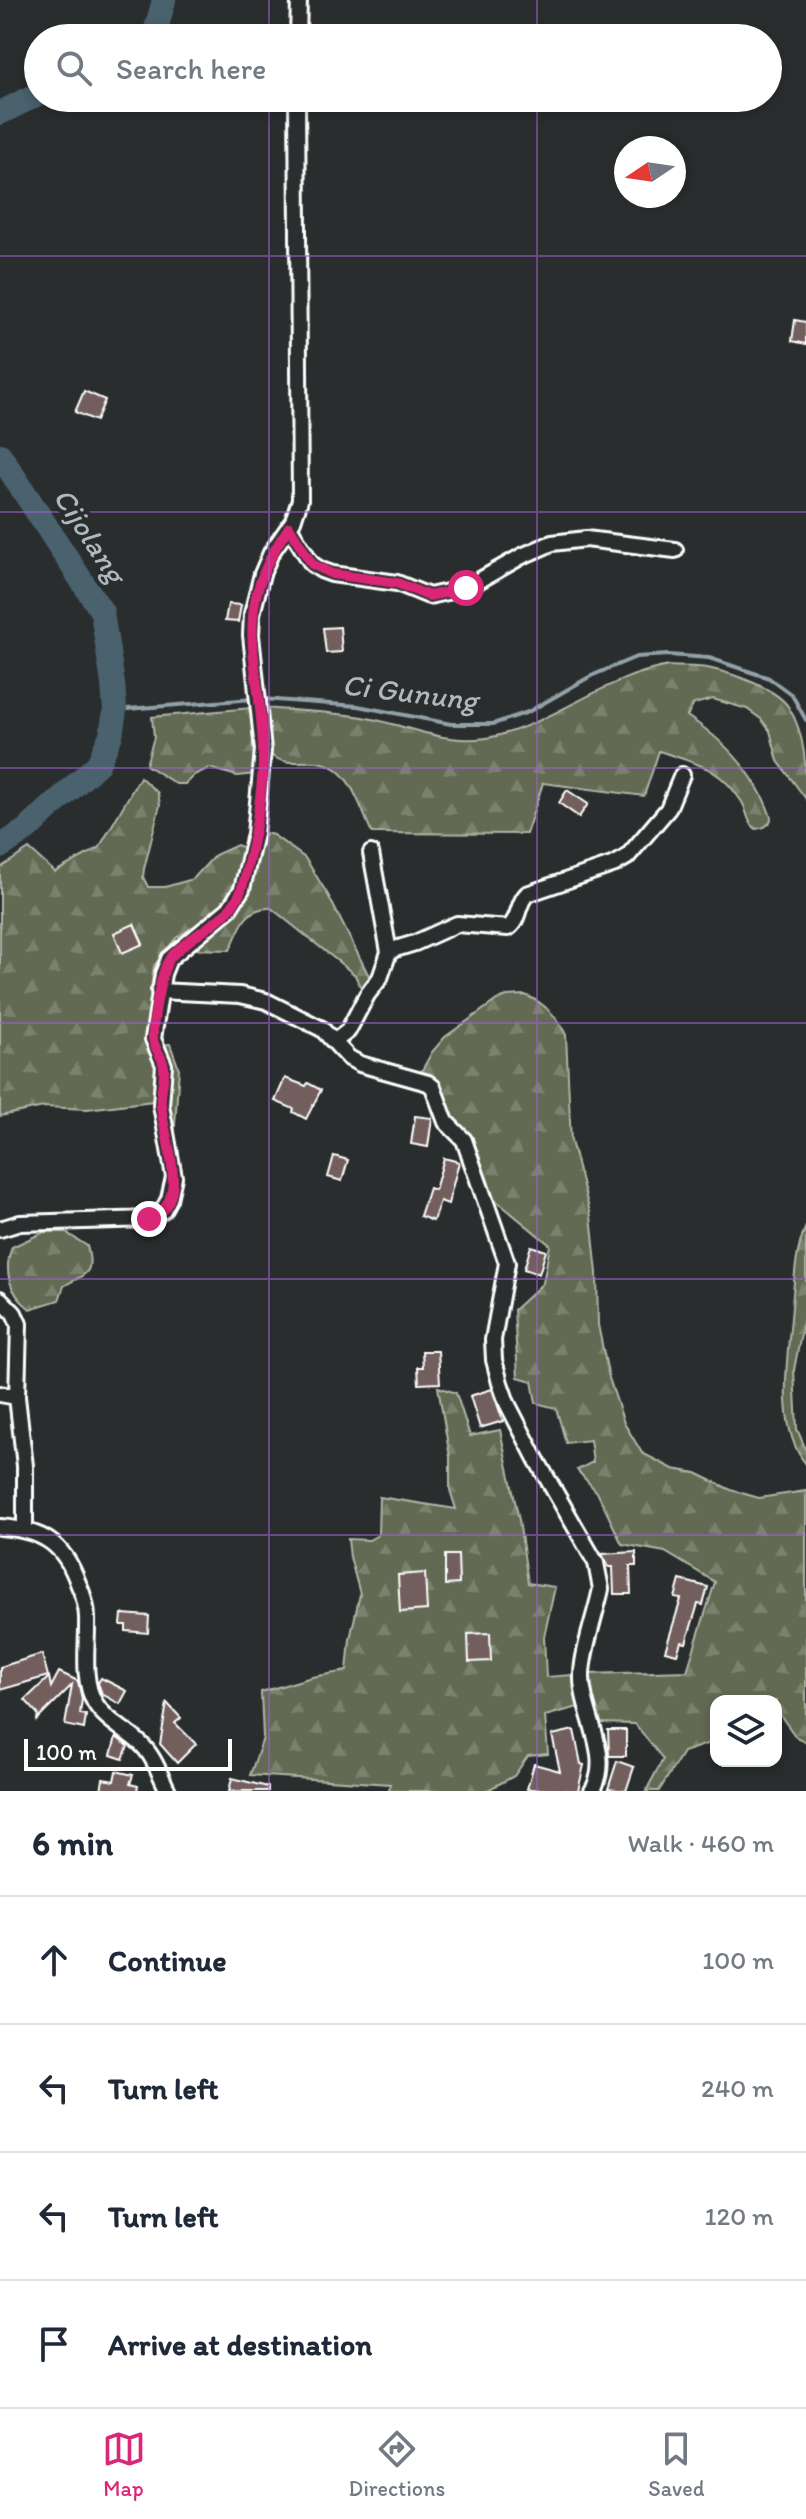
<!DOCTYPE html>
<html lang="en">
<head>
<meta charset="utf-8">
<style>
	body { margin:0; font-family:Itim,sans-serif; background:#f2f2f3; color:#1f2937 }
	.controls { position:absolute; right:24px; bottom:24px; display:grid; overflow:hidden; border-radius:16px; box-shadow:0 4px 12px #0003 }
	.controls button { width:72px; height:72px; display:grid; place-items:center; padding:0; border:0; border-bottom:2px solid #e0e1e3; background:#fff; color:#1f2937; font:40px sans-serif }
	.compass { position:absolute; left:614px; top:136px; width:72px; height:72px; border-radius:50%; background:#fff; box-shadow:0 4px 12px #0003; rotate:257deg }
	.scale { position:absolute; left:24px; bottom:20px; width:208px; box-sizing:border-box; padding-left:8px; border:4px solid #fff; border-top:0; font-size:22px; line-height:28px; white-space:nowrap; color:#fff; -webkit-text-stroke:6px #2a2d2e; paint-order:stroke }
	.stop { position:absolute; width:24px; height:24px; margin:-18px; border:6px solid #db2777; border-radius:50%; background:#fff }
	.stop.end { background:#db2777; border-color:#fff; box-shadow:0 2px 8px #0008 }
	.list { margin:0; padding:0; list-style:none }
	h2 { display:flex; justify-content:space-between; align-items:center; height:104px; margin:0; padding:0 32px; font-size:34px }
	h2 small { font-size:26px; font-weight:400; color:#747a83 }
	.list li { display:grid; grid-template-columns:52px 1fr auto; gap:24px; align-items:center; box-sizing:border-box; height:128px; padding:0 32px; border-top:2px solid #e0e1e3 }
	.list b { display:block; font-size:30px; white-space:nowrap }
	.list em { font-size:26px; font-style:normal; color:#747a83 }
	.icon { flex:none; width:44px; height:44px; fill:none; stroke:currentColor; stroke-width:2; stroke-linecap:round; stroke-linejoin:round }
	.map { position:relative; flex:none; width:806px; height:1791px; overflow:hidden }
	.search { position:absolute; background:#fff; box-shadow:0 4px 12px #0003; left:24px; right:24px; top:24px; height:88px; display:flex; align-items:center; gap:20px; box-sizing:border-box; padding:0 28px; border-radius:44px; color:#747a83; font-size:30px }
	.sheet { height:616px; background:#fff }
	nav { display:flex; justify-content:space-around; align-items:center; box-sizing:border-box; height:112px; border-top:2px solid #e0e1e3; background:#fff; font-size:22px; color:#747a83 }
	nav a { display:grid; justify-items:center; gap:4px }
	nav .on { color:#db2777 }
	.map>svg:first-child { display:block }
</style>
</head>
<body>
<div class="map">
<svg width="806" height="1791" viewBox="0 0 806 1791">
	<defs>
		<pattern id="forest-firs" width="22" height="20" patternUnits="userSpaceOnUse" patternTransform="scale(2)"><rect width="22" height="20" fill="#636b52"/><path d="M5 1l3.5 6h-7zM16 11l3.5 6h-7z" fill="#7a816c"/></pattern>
	</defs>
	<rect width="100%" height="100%" fill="#2a2d2e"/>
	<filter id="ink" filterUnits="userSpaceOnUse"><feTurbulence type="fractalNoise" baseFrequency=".0125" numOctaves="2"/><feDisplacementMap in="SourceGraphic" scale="16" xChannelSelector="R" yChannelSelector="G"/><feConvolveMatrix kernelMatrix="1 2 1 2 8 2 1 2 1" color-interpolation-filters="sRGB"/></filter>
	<g filter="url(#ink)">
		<g fill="url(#forest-firs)" stroke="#b1b5a8" stroke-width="2">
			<path d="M669 666C683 667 699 666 712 669 734 674 778 689 789 708 806 735 806 769 806 799L778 761 770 731 761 719 747 709 713 699 694 704 687 716C725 741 756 773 771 817 771 825 764 828 756 829 746 821 748 812 742 802 719 766 697 764 659 751L644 796 543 783 526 834 372 833C360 807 350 765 317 762 296 760 288 767 269 754V740L265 708C297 711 331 712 362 717 409 725 451 749 500 735 559 719 607 676 669 666Z"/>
			<polygon points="251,708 255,774 237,776 209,768 194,775 185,784 176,784 146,765 154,737 152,717"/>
			<polygon points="140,777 158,793 160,805 144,869 143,877 148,887 165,887 193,879 215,855 237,845 248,849 237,885 230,899 219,910 176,938 154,966 146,1030 158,1071 153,1101 87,1109 44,1107 0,1116 0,868 29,849 55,872 99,848"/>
			<path d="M261 832 273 835 305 858 328 895 369 976 371 980 368 988 360 986 355 975 271 908C244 907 240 929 230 950L191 949 229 917Z"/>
			<path d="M525 995C545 1003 557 1016 566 1035L571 1141 591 1216 597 1273 598 1325 609 1378 624 1423 642 1453 673 1469 696 1473 731 1490 759 1498 806 1491V1742L796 1737 780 1715 776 1716V1701H716V1741L683 1752 659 1791H646L663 1759 635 1724 598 1723 589 1691 588 1674 687 1671 715 1582 665 1552 622 1544 597 1492 577 1470 593 1462 590 1440 566 1443 556 1408 536 1403 532 1381 518 1377 514 1310 543 1283 550 1245 494 1199 471 1134 451 1118 444 1093 436 1080 420 1074 432 1052 445 1037 497 1000 507 996Z"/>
			<polygon points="170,1044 179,1069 174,1138 170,1129 160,1045"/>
			<path d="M806 1226V1308L794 1370 797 1429 806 1450V1464C776 1428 787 1361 791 1318 794 1287 794 1254 806 1226Z"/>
			<path d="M44 1232H65L87 1246C95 1276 85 1273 64 1286L59 1300 30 1309C9 1293 3 1271 12 1247Z"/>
			<polygon points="438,1387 456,1393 470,1436 500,1430 519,1520 528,1583 555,1587 544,1637 546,1677 572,1675 582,1706 545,1716 548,1754 528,1756 514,1776 486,1791 389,1791 390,1784 250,1775 263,1738 261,1692 312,1677 347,1671 350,1639 360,1594 350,1557 348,1539 369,1540 378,1535 379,1497 456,1509 450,1490 450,1457"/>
		</g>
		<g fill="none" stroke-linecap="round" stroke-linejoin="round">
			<g stroke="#92a1a8" stroke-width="4">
				<polyline points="262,699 358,706 451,724 493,724 528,712 591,676 636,657 668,655 709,658 769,678 792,695 806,720"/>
				<polyline points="115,710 253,699"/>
			</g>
			<g stroke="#4a626e" stroke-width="24">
				<polyline points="152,38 154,37 164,0"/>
				<polyline points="0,113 38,94"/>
				<polyline points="0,455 102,612 113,684 115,710 111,735 98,764 26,830 0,847"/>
			</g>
		</g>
		<g fill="#725f5d" stroke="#fff" stroke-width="2">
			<polygon points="795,320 806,322 806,344 792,341"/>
			<polygon points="84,391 105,400 96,421 75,412"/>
			<polygon points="228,604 241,605 238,622 225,621"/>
			<polygon points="340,627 342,652 326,653 323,628"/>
			<polygon points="567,790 588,804 579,817 559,803"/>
			<polygon points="134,924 143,944 122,953 114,933"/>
			<polygon points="285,1078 306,1086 308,1083 321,1090 306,1119 293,1112 294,1109 275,1101"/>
			<polygon points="415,1116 432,1118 428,1147 411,1144"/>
			<polygon points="334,1156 348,1160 342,1181 328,1177"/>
			<polygon points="444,1158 459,1162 448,1204 440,1201 433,1221 420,1216 429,1188 435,1190"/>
			<polygon points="531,1246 546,1251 539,1274 524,1269"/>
			<polygon points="422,1351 438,1351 440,1383 419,1384 418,1367 423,1367"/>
			<polygon points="492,1389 503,1421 480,1428 470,1396"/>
			<polygon points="636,1552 636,1566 630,1566 631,1594 614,1594 613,1567 609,1567 602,1554"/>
			<polygon points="445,1555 458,1555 459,1584 445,1585"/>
			<polygon points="425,1573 427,1610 400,1612 398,1575"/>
			<polygon points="680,1580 708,1587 703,1605 698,1604 686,1643 681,1642 677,1654 665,1651 681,1599 675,1598"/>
			<polygon points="122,1614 149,1616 148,1633 126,1631 126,1625 121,1625"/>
			<polygon points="490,1633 491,1661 469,1662 468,1634"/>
			<polygon points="42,1654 48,1676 0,1690 0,1667"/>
			<polygon points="59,1672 78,1681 82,1699 80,1714 86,1715 84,1729 65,1725 72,1685 37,1720 38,1714 25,1700 49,1677 51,1687"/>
			<polygon points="101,1678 127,1691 120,1704 102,1694 98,1683"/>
			<polygon points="167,1703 181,1718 175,1723 196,1744 177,1763 160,1744"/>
			<polygon points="574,1730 581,1764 584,1765 578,1791 527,1789 534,1764 560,1771 552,1735"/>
			<polygon points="608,1730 626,1730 626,1756 609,1756"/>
			<polygon points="116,1737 128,1746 123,1759 111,1755"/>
			<polygon points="617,1761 634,1767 626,1791 608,1789"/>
			<polygon points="116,1771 133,1775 130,1784 138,1786 137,1791 101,1791 103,1779 114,1781"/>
			<polygon points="232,1778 268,1787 268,1791 229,1791"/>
		</g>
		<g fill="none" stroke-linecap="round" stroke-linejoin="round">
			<defs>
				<g id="street">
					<polyline points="298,38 299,0"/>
					<polyline points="289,527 312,564 321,570 332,574 397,583 429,596 466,588 522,556 552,543 586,539 675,550"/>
					<polyline points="371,853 389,952"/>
					<path d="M159 991 240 995 266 1001 322 1029 349 1058 360 1064 428 1083 433 1087 446 1122 464 1140 507 1263 493 1340 494 1360 500 1383 507 1403 536 1459 596 1563 601 1589C596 1613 582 1653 582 1675 581 1713 614 1757 592 1791"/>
					<path d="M335 1041 348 1031 367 995 380 978 388 955 392 950 415 943 457 924 508 928C520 920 517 903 527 894L615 864 627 857 668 809 682 775"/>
					<polyline points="0,1229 20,1223 149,1219 163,1210 169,1199 174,1177 161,1105 164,1065 153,1039 163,974 169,959 229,909 242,889 255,834 263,750 251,635 252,614 262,574 271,553 293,521 300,500 297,98"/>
					<polyline points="0,1299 14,1313 19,1324 17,1397 25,1466 25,1530"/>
					<polyline points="0,1394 17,1397"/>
					<path d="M0 1527C42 1530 64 1543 78 1583 83 1594 87 1606 87 1618 88 1644 81 1679 95 1703 105 1720 126 1730 141 1744 154 1756 160 1775 168 1791"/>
				</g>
			</defs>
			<use href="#street" stroke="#fff" stroke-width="20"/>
			<use href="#street" stroke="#2a2d2e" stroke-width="14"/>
		</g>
	</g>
	<g fill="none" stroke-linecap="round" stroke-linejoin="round" filter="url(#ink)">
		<path stroke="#db2777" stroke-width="10" d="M149 1219C194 1201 162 1136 161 1103 160 1091 165 1079 164 1067 163 1056 154 1049 153 1039 152 1024 161 967 171 957 190 935 224 923 238 897 243 888 245 877 247 868 256 830 264 787 263 748 260 655 229 613 289 527L312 564 332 574 397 583 429 596 466 588"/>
	</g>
	<path fill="none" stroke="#9c61cf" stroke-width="2" stroke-opacity="0.55" d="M269 0V38M537 0V38M269 98V1791M537 98V1791M0 256H806M0 512H806M0 768H806M0 1023H806M0 1279H806M0 1535H806"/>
	<g text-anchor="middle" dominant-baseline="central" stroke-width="8" stroke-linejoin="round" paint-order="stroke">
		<g font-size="30" font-style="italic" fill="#aeb8be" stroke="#2a2d2e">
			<text transform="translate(90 535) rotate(57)">Cijolang</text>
			<text transform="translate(410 692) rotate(7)">Ci Gunung</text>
		</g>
	</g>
</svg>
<div class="controls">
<button><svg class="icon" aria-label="layers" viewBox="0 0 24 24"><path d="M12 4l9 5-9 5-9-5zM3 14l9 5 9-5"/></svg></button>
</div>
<svg class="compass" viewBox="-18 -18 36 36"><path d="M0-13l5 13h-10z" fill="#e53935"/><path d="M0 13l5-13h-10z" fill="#747a83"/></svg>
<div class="scale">100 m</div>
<div class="stop" style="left:466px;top:588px"></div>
<div class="stop end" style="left:149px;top:1219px"></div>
<div class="search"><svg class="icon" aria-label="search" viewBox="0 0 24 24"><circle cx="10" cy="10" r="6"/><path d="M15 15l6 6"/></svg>Search here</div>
</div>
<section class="sheet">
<h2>6 min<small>Walk · 460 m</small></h2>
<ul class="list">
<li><svg class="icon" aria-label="ahead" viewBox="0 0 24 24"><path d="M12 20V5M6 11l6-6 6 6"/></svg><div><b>Continue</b></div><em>100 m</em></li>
<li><svg class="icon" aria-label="left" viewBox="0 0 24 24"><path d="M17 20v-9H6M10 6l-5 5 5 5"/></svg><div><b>Turn left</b></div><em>240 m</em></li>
<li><svg class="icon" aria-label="left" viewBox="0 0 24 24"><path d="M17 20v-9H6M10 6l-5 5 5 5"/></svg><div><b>Turn left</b></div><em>120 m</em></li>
<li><svg class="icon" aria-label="arrive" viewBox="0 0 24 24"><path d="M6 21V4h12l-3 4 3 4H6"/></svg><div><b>Arrive at destination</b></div></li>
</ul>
</section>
<nav>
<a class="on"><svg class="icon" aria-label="map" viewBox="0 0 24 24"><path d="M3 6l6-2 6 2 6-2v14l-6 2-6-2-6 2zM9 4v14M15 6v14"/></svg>Map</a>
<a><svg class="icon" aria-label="directions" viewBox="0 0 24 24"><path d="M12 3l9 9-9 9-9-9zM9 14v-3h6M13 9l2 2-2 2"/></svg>Directions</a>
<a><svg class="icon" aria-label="saved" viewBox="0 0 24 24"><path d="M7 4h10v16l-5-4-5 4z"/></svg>Saved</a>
</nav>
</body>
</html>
